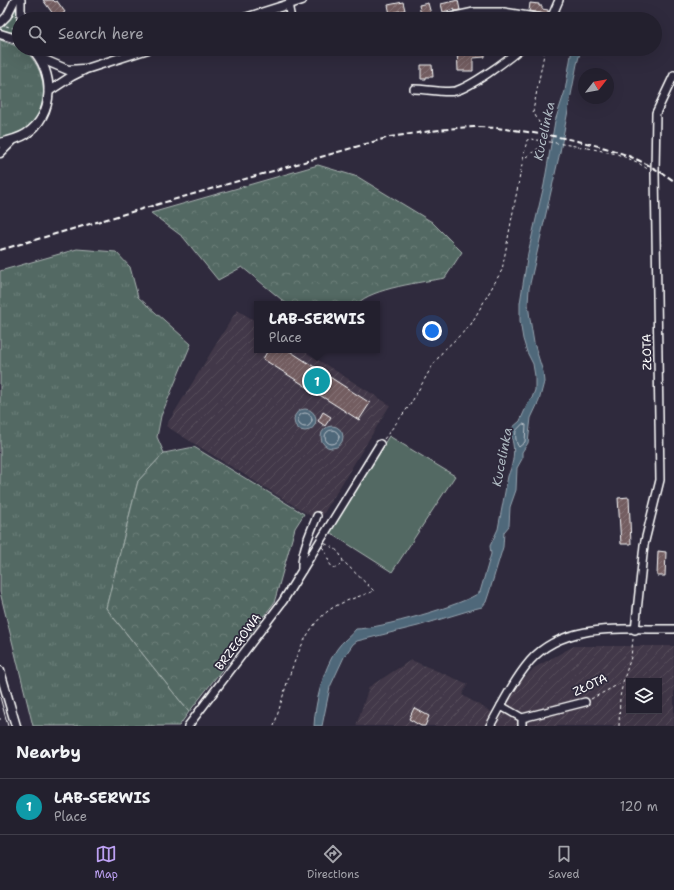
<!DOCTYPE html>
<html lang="en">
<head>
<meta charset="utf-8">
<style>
	body { margin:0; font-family:"Shantell Sans",sans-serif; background:#2b2836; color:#f1f3f6 }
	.controls { position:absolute; right:12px; bottom:12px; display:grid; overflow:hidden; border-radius:0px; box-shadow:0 4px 16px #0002 }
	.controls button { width:36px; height:36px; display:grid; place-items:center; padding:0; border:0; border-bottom:1px solid #403e4a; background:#23202e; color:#f1f3f6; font:20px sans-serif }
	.compass { position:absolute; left:578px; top:68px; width:36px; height:36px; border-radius:50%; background:#23202e; box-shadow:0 4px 16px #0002; rotate:59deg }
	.you { position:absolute; left:432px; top:331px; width:14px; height:14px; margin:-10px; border:3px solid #fff; border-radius:50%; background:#1a73e8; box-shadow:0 0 0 6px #1a73e833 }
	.badge { display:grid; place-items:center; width:26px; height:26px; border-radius:50%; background:#bca0f2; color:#fff; font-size:13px; font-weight:700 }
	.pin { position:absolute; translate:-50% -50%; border:2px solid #fff; box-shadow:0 1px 4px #0006 }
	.popup { position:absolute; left:254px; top:301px; width:126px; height:52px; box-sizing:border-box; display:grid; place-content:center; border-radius:0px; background:#23202e; filter:drop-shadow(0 1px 3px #0005); font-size:13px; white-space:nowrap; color:#a3a3aa }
	.popup b { font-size:15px; color:#f1f3f6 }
	.popup::after { content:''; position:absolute; left:50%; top:100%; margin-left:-8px; border:8px solid transparent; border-top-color:#23202e }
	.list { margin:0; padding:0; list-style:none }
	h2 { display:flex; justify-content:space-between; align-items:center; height:52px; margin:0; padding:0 16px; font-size:17px }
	h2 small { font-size:13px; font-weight:400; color:#a3a3aa }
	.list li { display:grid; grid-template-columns:26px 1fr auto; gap:12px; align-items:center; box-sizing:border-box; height:56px; padding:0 16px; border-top:1px solid #403e4a }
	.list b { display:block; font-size:15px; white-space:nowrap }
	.list p { margin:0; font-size:13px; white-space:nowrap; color:#a3a3aa }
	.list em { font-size:13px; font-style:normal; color:#a3a3aa }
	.icon { flex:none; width:22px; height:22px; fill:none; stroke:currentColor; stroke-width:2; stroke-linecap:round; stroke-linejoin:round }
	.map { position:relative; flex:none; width:674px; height:726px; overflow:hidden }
	.search { position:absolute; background:#23202e; box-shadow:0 4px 16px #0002; left:12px; right:12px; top:12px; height:44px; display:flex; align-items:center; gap:10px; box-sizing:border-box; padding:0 14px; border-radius:22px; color:#a3a3aa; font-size:15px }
	.sheet { height:108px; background:#23202e }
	nav { display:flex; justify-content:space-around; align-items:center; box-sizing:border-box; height:56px; border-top:1px solid #403e4a; background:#23202e; font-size:11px; color:#a3a3aa }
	nav a { display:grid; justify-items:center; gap:2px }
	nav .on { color:#bca0f2 }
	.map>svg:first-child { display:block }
</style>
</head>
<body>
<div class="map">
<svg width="674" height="726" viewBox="0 0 674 726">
	<defs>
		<pattern id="industrial-furrows" width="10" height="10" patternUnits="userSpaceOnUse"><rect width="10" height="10" fill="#433948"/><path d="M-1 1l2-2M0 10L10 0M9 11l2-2" fill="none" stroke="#564d5a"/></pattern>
		<pattern id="grass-tufts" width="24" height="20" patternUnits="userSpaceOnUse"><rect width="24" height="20" fill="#536963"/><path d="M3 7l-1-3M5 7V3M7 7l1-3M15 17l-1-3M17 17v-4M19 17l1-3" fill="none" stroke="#6d807a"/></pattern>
		<pattern id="forest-crowns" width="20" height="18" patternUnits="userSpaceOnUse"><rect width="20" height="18" fill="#536963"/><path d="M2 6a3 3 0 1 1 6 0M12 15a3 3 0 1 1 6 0" fill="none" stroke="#6d807a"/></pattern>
		<pattern id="building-hatch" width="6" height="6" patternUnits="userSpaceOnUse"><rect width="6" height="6" fill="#735d61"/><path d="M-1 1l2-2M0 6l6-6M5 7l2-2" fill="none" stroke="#887579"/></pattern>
	</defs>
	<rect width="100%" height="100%" fill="#2f2a3d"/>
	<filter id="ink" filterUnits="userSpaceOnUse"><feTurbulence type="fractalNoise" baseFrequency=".025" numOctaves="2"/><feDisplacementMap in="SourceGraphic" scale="8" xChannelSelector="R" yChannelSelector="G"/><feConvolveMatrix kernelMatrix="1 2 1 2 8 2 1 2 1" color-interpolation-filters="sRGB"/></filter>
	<g filter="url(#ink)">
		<g fill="url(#industrial-furrows)" fill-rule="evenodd">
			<polygon points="237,310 257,322 257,350 302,350 390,405 319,521 166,426"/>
			<path d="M574 646H674V726H356L369 687 411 660 468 684 462 695 491 712 534 668ZM629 681H659V711H629Z"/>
		</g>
		<g fill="url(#grass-tufts)" stroke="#a9b4b1">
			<polygon points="16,8 19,35 12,32 0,30 0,27"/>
			<path d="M0 40 19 47V49C24 49 28 53 31 57 50 80 48 117 21 133 15 136 7 138 0 139Z"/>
			<polygon points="77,249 116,252 130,267 138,297 191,344 161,416 157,437 164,453 138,481 106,608 189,712 179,726 33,726 0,592 0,271"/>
		</g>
		<g fill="url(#forest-crowns)" stroke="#a9b4b1">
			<path d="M318 165 358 177 432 222 462 252 445 278C423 282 372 288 357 304H287L242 267 218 280 183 237 151 213Z"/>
			<polygon points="194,447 304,514 295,528 274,603 189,712 106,608 138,481 164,453"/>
		</g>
		<polygon fill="#536963" stroke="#a9b4b1" points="389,436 455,476 392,572 329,532"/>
		<g fill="#4f677a" stroke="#95a4af">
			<path d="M572 49H581L577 64 560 152 529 288 528 304 530 319 534 343 543 372 544 382 539 401 531 418 528 443 522 452V459L517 468 516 490 510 507 509 526 504 532 503 547 489 593 486 602 482 607 474 609 418 626 357 641 353 644 344 657 330 687 322 726H314C315 703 323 669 337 649 342 641 350 637 356 629 377 629 465 605 480 592L491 554 490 546 498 529 508 476C512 467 515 454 513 444 512 439 511 434 512 428L520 421 528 403 532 398 535 390V376L533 364 527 352 523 339 520 321V303L528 253 544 185 555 121 565 91Z"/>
			<circle cx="305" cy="420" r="11"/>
			<circle cx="332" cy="437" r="11"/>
		</g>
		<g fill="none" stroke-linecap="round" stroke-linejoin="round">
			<g stroke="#b9c2ca" stroke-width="1">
				<circle cx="305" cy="420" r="7"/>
				<path d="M523 424 526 425 525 442 519 447C516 444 515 436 516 431Z"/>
				<circle cx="332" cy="437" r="7"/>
			</g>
		</g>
		<g fill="url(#building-hatch)" stroke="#fff">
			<polygon points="43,0 53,0 55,2 57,1 65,12 56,18"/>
			<polygon points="458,0 460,10 455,11 454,9 443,12 441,4"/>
			<polygon points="403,2 405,10 395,12 397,18 391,19 388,5"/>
			<polygon points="428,3 431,14 421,16 419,5"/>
			<polygon points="530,3 539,4 539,6 542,6 542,9 548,10 548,12 546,14 529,11"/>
			<polygon points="457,49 485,49 485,57 473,58 473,71 458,71"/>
			<polygon points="421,65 432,65 433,77 426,77 426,79 421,79"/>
			<polygon points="268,350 288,350 370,403 359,420 263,359"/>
			<polygon points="323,412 331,417 325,426 318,421"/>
			<polygon points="629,497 631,544 621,544 618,498"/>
			<polygon points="658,551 666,552 665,576 657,576"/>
			<polygon points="414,708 429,716 425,726 421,726 409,719"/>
		</g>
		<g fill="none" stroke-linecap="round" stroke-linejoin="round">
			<defs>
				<g id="minor">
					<polyline points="21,0 21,19"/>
					<polyline points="288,4 291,19"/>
					<polyline points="441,19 474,12 504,12 547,19"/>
					<polyline points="548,19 553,14 559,0"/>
					<polyline points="0,23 7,16 15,0"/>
					<path d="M414 89C426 89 444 93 455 91 471 87 506 61 520 49"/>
					<path d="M302 570C301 551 310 534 317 516"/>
					<polyline points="635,630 644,545 660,480 655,172 656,113 674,75"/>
					<polyline points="501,706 522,718 522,726"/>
					<polyline points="522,718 585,702"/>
					<polyline points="188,726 283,601 380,444"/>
					<path d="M490 726C502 704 514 680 530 661 565 621 627 630 674 629"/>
				</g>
				<g id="tertiary">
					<polyline points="242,19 302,0"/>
					<polyline points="0,34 19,40"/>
					<polyline points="40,58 68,70 83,69"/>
					<polyline points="49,91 72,76 86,69 148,49"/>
					<path d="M0 143C9 141 18 139 26 134 55 115 55 72 32 49"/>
					<polyline points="0,153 12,141"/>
					<polyline points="0,671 16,726"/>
				</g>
			</defs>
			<use href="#minor" stroke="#fff" stroke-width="10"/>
			<use href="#tertiary" stroke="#fff" stroke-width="11"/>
			<g stroke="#fff" stroke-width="1" stroke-dasharray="3 3" stroke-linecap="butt">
				<polyline points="6,26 19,30"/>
				<polyline points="588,148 617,154 637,162 649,170"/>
				<polyline points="523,159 527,140 531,139 537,140"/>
				<polyline points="384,439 410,405 431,368 443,351 470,326 502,270 523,159 539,148 543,130 533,111 545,49"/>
				<path d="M319 542C331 545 339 549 343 561L338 568C328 569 329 558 325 551 323 548 321 545 319 542Z"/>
				<polyline points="591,699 623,682 631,657 633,639"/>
				<polyline points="0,718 0,720"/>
				<path d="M274 726C286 689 298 628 334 607 346 600 361 596 374 591L343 561"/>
				<polyline points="619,726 620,697 623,683"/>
			</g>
			<use href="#minor" stroke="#2f2a3d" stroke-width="7"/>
			<use href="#tertiary" stroke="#2f2a3d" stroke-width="8"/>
			<polyline stroke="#fff" stroke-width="1" points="0,697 8,726"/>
			<path stroke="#fff" stroke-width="2" stroke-dasharray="6 3" stroke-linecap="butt" d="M0 250 390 137C418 133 446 128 474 127 500 127 527 132 553 136 599 145 635 153 674 181"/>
			<polyline stroke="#fff" stroke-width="1" stroke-dasharray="3 3" stroke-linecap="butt" points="537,140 588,148"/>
		</g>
	</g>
	<g text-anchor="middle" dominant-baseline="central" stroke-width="3.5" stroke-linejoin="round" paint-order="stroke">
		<g font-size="12" fill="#fff" stroke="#2f2a3d">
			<text transform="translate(647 352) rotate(-91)">ZŁOTA</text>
			<text transform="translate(238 642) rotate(-53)">BRZEGOWA</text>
			<text transform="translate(590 685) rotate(-25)">ZŁOTA</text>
		</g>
		<g font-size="13" font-style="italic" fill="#b0bbc3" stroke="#2f2a3d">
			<text transform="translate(544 131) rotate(-78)">Kucelinka</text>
			<text transform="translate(502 457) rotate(-79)">Kucelinka</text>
		</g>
	</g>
</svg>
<div class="controls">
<button><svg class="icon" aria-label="layers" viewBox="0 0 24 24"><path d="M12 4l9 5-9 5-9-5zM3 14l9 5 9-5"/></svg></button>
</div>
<svg class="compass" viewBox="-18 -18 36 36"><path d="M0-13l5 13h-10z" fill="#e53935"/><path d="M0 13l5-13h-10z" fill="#a3a3aa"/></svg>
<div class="you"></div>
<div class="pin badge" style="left:317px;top:381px;background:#0f9aa8">1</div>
<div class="popup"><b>LAB-SERWIS</b>Place</div>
<div class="search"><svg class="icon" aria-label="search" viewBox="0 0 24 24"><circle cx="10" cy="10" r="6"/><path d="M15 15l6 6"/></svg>Search here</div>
</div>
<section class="sheet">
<h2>Nearby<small></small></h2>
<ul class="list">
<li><span class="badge" style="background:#0f9aa8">1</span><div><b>LAB-SERWIS</b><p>Place</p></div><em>120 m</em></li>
</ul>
</section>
<nav>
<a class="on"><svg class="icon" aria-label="map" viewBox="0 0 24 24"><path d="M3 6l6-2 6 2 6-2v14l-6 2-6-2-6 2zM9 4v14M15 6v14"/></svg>Map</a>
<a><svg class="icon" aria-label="directions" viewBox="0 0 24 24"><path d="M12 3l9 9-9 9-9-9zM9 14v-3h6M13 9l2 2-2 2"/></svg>Directions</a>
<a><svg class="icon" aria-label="saved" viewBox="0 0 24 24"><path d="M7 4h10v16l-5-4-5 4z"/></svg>Saved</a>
</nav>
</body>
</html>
